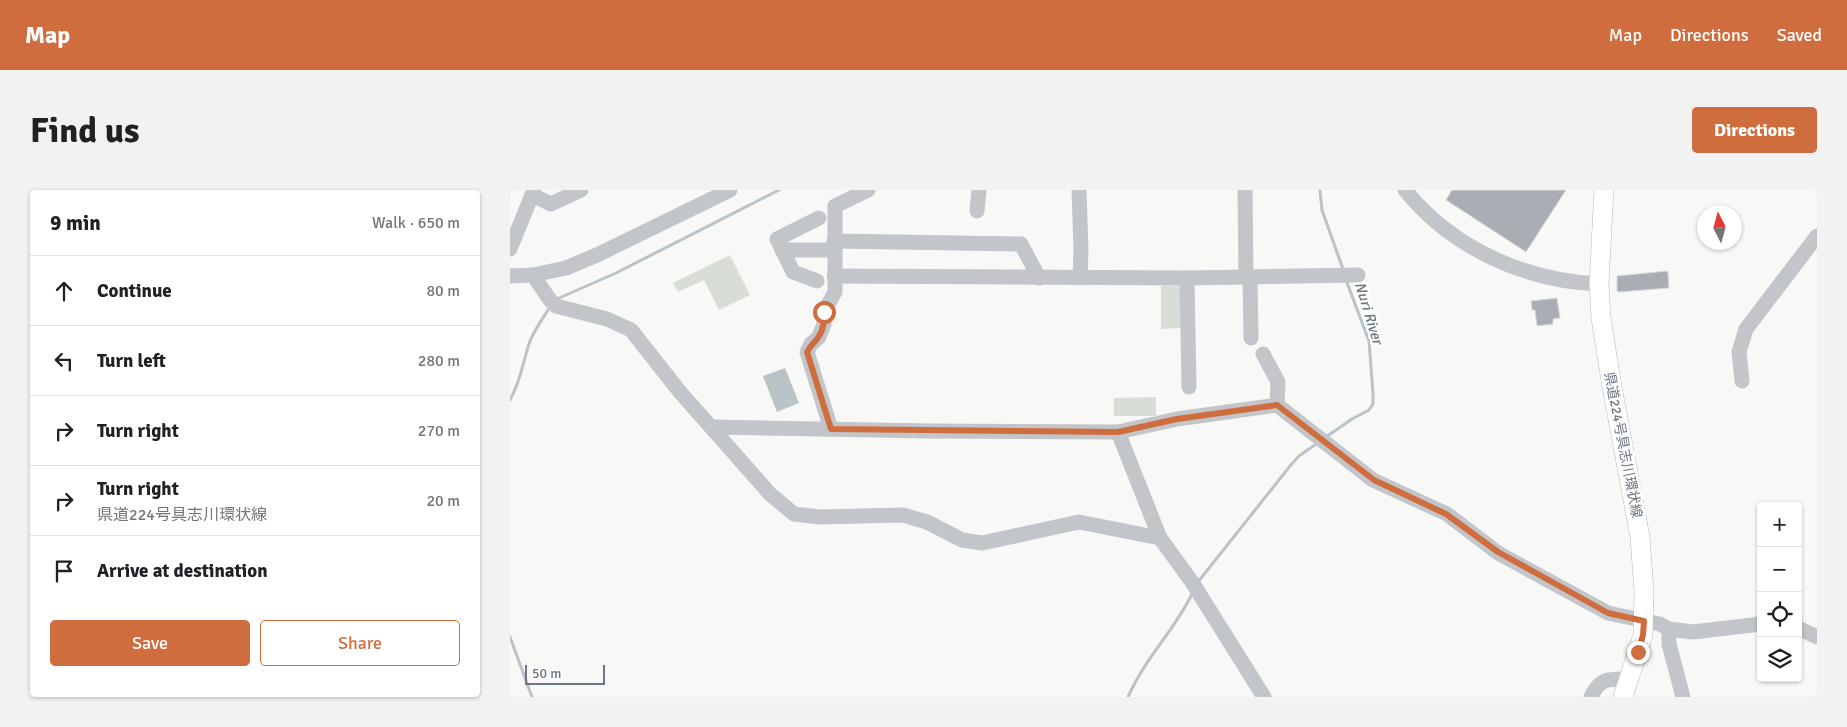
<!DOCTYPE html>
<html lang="en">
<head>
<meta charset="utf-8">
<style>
	body { margin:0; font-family:Signika,"Noto Sans JP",sans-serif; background:#f2f2f2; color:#202124 }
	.controls { position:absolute; right:15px; bottom:15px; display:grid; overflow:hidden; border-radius:5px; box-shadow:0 1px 4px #0004 }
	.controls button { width:45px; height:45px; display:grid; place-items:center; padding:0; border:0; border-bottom:1px solid #e0e0e0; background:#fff; color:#202124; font:25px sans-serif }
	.compass { position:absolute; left:1187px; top:15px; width:45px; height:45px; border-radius:50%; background:#fff; box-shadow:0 1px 4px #0004; rotate:354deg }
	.scale { position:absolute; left:15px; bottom:12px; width:80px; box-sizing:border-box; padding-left:5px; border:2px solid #6b7784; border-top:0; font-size:14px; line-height:18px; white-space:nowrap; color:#6b7784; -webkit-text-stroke:4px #fff; paint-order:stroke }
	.stop { position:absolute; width:15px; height:15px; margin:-11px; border:4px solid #cf6d3f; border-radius:50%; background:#fff }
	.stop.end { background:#cf6d3f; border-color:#fff; box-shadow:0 1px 5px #0008 }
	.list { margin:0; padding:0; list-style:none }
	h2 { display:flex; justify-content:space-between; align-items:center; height:65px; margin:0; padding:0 20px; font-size:21px }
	h2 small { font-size:16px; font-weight:400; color:#757577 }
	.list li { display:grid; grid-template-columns:32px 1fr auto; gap:15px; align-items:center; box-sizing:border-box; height:70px; padding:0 20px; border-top:1px solid #e0e0e0 }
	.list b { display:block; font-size:19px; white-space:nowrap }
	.list p { margin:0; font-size:16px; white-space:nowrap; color:#757577 }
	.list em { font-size:16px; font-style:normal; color:#757577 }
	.actions { display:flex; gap:10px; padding:15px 20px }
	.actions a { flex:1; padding:11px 0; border:1px solid #cf6d3f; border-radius:5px; text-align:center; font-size:18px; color:#cf6d3f }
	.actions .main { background:#cf6d3f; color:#fff }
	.icon { flex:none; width:28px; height:28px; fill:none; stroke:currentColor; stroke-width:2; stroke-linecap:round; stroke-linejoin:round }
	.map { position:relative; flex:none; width:1307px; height:507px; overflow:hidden; border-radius:5px }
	header { display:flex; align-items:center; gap:30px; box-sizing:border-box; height:70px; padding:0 25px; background:#cf6d3f; color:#fff }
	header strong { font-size:24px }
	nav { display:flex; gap:28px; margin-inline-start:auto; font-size:18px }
	.intro { display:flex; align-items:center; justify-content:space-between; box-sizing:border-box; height:120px; padding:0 30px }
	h1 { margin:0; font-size:35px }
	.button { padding:12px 22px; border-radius:5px; background:#cf6d3f; color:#fff; font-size:18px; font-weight:700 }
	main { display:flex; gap:30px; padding:0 30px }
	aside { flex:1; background:#fff; border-radius:5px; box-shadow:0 1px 4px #0004 }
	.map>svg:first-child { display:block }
</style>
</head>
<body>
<header>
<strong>Map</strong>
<nav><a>Map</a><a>Directions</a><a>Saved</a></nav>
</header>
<div class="intro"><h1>Find us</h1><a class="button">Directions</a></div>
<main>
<aside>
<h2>9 min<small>Walk · 650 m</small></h2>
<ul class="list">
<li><svg class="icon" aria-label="ahead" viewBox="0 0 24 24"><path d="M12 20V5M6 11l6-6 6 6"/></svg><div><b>Continue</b></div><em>80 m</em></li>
<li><svg class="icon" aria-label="left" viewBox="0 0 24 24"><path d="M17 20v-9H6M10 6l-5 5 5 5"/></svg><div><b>Turn left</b></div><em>280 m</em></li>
<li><svg class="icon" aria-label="right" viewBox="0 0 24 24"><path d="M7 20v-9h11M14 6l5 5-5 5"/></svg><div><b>Turn right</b></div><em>270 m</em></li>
<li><svg class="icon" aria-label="right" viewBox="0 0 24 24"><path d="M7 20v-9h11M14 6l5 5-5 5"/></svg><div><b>Turn right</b><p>県道224号具志川環状線</p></div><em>20 m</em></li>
<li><svg class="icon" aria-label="arrive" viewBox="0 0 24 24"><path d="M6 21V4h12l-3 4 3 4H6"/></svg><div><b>Arrive at destination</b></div></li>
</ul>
<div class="actions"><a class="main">Save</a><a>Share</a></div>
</aside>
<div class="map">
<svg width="1307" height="507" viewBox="0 0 1307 507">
	<rect width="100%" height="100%" fill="#f8f8f6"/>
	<g fill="#d8ddd6">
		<polygon points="220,65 240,105 209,120 194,90 168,102 163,93"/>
		<polygon points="651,96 670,96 671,138 651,139"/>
		<polygon points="646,207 646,226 604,226 604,208"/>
	</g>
	<polygon fill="#bac3c8" points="275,178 289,213 267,222 253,186"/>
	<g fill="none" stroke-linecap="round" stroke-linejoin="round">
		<g stroke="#bac3c8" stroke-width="3">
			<polyline points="810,0 812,20 834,82"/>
			<polyline points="47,109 106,83 269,0"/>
			<path d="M0 210C11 191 13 171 20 151 25 139 33 128 40 117"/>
			<polyline points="816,247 842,229 859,220 863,214 863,204 859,151 836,90"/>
			<polyline points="688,392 780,276 789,266 809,252"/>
			<polyline points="0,447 22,507"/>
			<path d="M618 507C635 468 665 440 683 402"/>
		</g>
	</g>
	<g fill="#a8aeb4" stroke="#dadad8">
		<polygon points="942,0 1056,0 1016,62 936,10"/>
		<polygon points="1157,81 1158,83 1159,98 1109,102 1107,101 1107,86"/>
		<polygon points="1047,108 1050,128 1043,129 1043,134 1027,136 1025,120 1022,120 1021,111"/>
	</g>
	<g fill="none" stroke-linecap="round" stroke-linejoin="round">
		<defs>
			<polyline id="major" points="1094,0 1089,94 1091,128 1102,197 1130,347 1134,402 1133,445 1113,507"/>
		</defs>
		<use href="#major" stroke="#b4b7bb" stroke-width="20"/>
		<g stroke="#c2c5c9" stroke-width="15">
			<polyline points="569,0 571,60 570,88"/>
			<polyline points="735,0 736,88"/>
			<path d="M895 0C942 58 1015 91 1089 94"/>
			<polyline points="22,5 41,14 71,0"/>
			<polyline points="467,21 469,0"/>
			<polyline points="324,51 511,54 529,88"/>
			<polyline points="0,59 24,0"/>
			<polyline points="272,60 324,60"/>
			<polyline points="23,85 40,110 46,116 97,129 121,140 170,202 260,304 284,324 310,327 393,325 417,332 452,350 472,353 569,332 650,348"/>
			<polyline points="0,86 23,85 56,78 87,65 220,0"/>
			<polyline points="324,86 677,88 848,85"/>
			<polyline points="677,88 679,197"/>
			<polyline points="740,88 741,148"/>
			<polyline points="307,91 283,82 267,49 309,28"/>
			<polyline points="753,164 768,192 767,215"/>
			<polyline points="1232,191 1229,162 1236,139 1307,46"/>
			<polyline points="202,237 419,241 608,242 667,229 767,215 863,290 937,324 988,363 1098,423 1150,434 1159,439 1183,442 1251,434"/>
			<polyline points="321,239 297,162 301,154 309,147 314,134 314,122 325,102 325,16 358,0"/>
			<polyline points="608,242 650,348 682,392 754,507"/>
			<polyline points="1288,438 1307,447"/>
			<polyline points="1159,439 1159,454 1173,507"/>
			<path d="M1081 507C1090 487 1100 489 1119 489"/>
		</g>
		<use href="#major" stroke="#fff" stroke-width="19"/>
	</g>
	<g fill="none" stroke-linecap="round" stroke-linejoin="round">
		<path stroke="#cf6d3f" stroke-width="6" d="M314 122C314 130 314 139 309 146 306 152 301 154 297 162L321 239 608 242 667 229 767 215 864 290 936 324 988 362 1098 423 1134 431 1133 445 1128 462"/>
	</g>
	<g text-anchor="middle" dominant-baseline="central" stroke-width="5" stroke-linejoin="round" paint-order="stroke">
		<g font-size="14" fill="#6b7784" stroke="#fff">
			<text transform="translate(1113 255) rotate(79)">県道224号具志川環状線</text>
		</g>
		<g font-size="15" font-style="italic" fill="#67777f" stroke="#fff">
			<text transform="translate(859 123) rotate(73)">Nuri River</text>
		</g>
	</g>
</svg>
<div class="controls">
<button>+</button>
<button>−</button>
<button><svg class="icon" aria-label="locate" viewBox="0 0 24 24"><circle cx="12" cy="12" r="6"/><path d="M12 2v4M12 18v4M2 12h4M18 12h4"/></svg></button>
<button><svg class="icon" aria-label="layers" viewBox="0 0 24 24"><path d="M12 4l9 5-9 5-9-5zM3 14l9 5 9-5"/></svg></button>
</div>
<svg class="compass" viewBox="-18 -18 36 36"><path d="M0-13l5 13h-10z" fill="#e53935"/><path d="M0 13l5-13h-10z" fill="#757577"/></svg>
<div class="scale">50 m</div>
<div class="stop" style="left:314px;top:122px"></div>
<div class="stop end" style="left:1128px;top:462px"></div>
</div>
</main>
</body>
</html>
